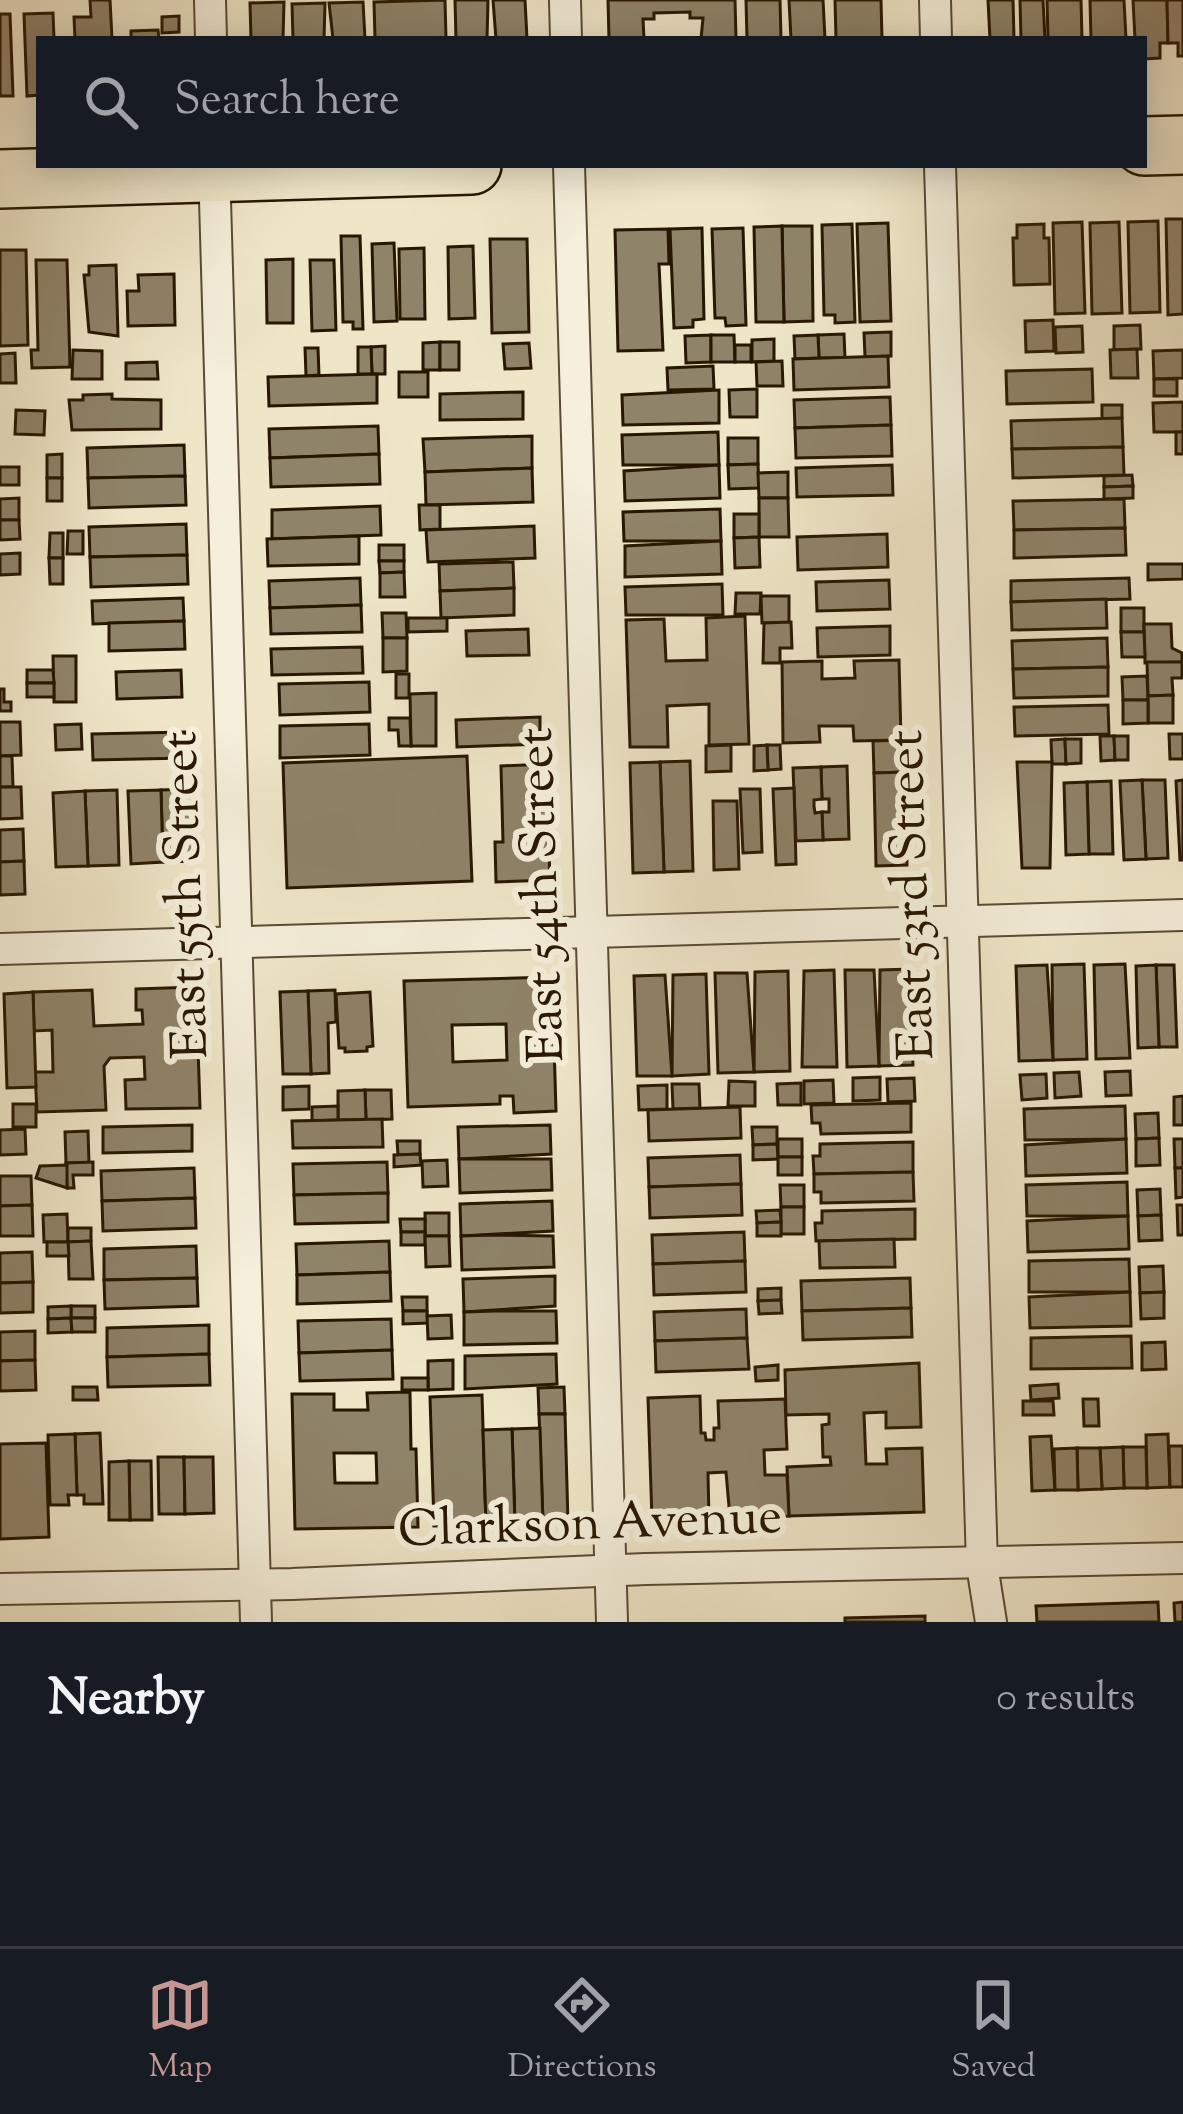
<!DOCTYPE html>
<html lang="en">
<head>
<meta charset="utf-8">
<style>
	body { margin:0; font-family:"Sorts Mill Goudy",serif; background:#20242c; color:#f1f3f6 }
	.list { margin:0; padding:0; list-style:none }
	h2 { display:flex; justify-content:space-between; align-items:center; height:156px; margin:0; padding:0 48px; font-size:51px }
	h2 small { font-size:39px; font-weight:400; color:#9ea1a6 }
	.icon { flex:none; width:66px; height:66px; fill:none; stroke:currentColor; stroke-width:2; stroke-linecap:round; stroke-linejoin:round }
	.map { position:relative; flex:none; width:1183px; height:1622px; overflow:hidden }
	.search { position:absolute; background:#171b24; box-shadow:0 6px 30px #0003; left:36px; right:36px; top:36px; height:132px; display:flex; align-items:center; gap:30px; box-sizing:border-box; padding:0 42px; border-radius:0px; color:#9ea1a6; font-size:45px }
	.sheet { height:324px; background:#171b24 }
	nav { display:flex; justify-content:space-around; align-items:center; box-sizing:border-box; height:168px; border-top:3px solid #363941; background:#171b24; font-size:33px; color:#9ea1a6 }
	nav a { display:grid; justify-items:center; gap:6px }
	nav .on { color:#c59692 }
	.map>svg:first-child { display:block }
</style>
</head>
<body>
<div class="map">
<svg width="1183" height="1622" viewBox="0 0 1183 1622">
	<rect width="100%" height="100%" fill="#efe6c8"/>
	<filter id="stains"><feTurbulence type="fractalNoise" baseFrequency=".00167" numOctaves="4"/><feColorMatrix values="0 0 0 0 .2 0 0 0 0 .09 0 0 0 0 .02 0 0 0 .5 -.17"/></filter>
	<radialGradient id="worn" r=".72"><stop offset=".6" stop-color="#630" stop-opacity="0"/><stop offset="1" stop-color="#630" stop-opacity=".3"/></radialGradient>
	<g fill="#8f8369" stroke="#271702" stroke-width="3" fill-rule="evenodd">
		<polygon points="90,0 110,0 112,39 75,39 74,17 91,17"/>
		<polygon points="445,0 446,39 375,39 374,2"/>
		<polygon points="455,0 488,0 487,39 456,39"/>
		<polygon points="493,0 525,0 527,39 496,39"/>
		<polygon points="608,0 735,0 736,39 701,39 703,18 690,18 690,12 654,13 654,19 643,19 644,39 609,39"/>
		<polygon points="746,0 780,0 781,39 747,39"/>
		<polygon points="789,0 823,0 825,39 791,39"/>
		<polygon points="835,0 881,0 882,39 836,39"/>
		<polygon points="988,0 1013,0 1014,39 990,39"/>
		<polygon points="1020,0 1043,0 1045,39 1021,39"/>
		<polygon points="1047,0 1081,0 1082,39 1048,39"/>
		<polygon points="1090,0 1124,0 1126,39 1091,39"/>
		<polygon points="1133,0 1167,0 1168,43 1160,43 1160,58 1144,59 1144,39 1135,39"/>
		<polygon points="1167,0 1183,0 1183,56 1178,56 1178,43 1168,43"/>
		<polygon points="284,2 283,39 251,39 250,3"/>
		<polygon points="363,2 365,39 333,39 329,3"/>
		<polygon points="325,3 324,39 293,39 292,4"/>
		<polygon points="53,13 54,39 39,39 39,95 27,96 24,14"/>
		<polygon points="0,14 10,14 13,96 0,96"/>
		<polygon points="179,16 179,32 162,33 162,17"/>
		<polygon points="158,30 159,39 131,39 131,31"/>
		<polygon points="1166,219 1183,219 1183,314 1168,315"/>
		<polygon points="1158,221 1160,312 1130,313 1128,222"/>
		<polygon points="1082,222 1085,313 1055,314 1053,223"/>
		<polygon points="1119,222 1122,313 1092,314 1090,223"/>
		<polygon points="888,223 891,321 860,322 857,224"/>
		<polygon points="852,224 855,322 835,323 835,315 824,315 822,225"/>
		<polygon points="1044,224 1044,238 1049,238 1050,284 1014,285 1013,238 1017,238 1017,225"/>
		<polygon points="782,226 812,226 813,321 784,322"/>
		<polygon points="782,226 784,322 756,322 754,227"/>
		<polygon points="702,228 704,319 693,320 693,327 674,328 670,229"/>
		<polygon points="743,228 746,325 726,326 725,318 715,318 712,229"/>
		<polygon points="668,229 669,264 659,264 663,350 618,351 615,230"/>
		<polygon points="341,236 360,236 363,329 353,329 353,322 343,322"/>
		<polygon points="490,239 527,239 529,332 492,333"/>
		<polygon points="394,243 397,321 374,322 372,244"/>
		<polygon points="473,246 475,318 449,319 448,247"/>
		<polygon points="424,248 425,319 400,319 399,249"/>
		<polygon points="0,250 26,250 28,345 0,346"/>
		<polygon points="293,259 293,323 267,323 266,260"/>
		<polygon points="36,260 67,260 70,367 32,368 31,350 38,350"/>
		<polygon points="310,260 334,260 336,330 312,331"/>
		<polygon points="116,265 118,336 89,332 84,275 89,275 89,266"/>
		<polygon points="174,274 175,325 128,326 127,291 139,291 138,275"/>
		<polygon points="1053,320 1054,351 1026,352 1025,321"/>
		<polygon points="1140,325 1141,349 1114,350 1114,326"/>
		<polygon points="1082,326 1083,352 1056,353 1055,327"/>
		<polygon points="891,332 891,356 865,357 864,333"/>
		<polygon points="844,334 845,358 819,358 818,335"/>
		<polygon points="711,335 711,362 686,363 685,336"/>
		<polygon points="711,335 734,335 735,362 711,362"/>
		<polygon points="818,335 819,358 795,359 794,336"/>
		<polygon points="774,339 774,361 752,362 752,340"/>
		<polygon points="440,342 440,370 423,370 423,343"/>
		<rect x="440" y="342" width="19" height="28"/>
		<polygon points="529,343 531,368 505,369 503,344"/>
		<rect x="735" y="345" width="16" height="17"/>
		<polygon points="385,346 385,374 372,374 371,347"/>
		<polygon points="358,347 371,347 372,374 358,374"/>
		<polygon points="305,348 318,348 319,375 306,376"/>
		<polygon points="1137,349 1138,378 1111,378 1110,350"/>
		<polygon points="73,350 102,351 102,379 72,379"/>
		<polygon points="1183,350 1183,378 1154,379 1153,351"/>
		<polygon points="15,353 16,383 0,383 0,354"/>
		<polygon points="888,356 889,387 794,390 793,359"/>
		<polygon points="782,361 783,386 757,386 756,362"/>
		<polygon points="157,362 158,379 126,379 126,363"/>
		<polygon points="713,366 714,389 668,390 667,368"/>
		<polygon points="1092,369 1093,402 1007,404 1006,371"/>
		<rect x="399" y="372" width="29" height="25"/>
		<polygon points="377,374 377,403 269,406 268,377"/>
		<rect x="1154" y="379" width="23" height="17"/>
		<polygon points="757,389 757,417 730,417 729,390"/>
		<polygon points="719,390 719,423 623,425 622,395"/>
		<polygon points="523,392 523,419 440,420 440,394"/>
		<polygon points="112,394 112,399 161,400 161,429 72,430 69,400 83,400 83,395"/>
		<polygon points="890,397 891,425 795,428 794,400"/>
		<polygon points="1183,402 1183,432 1154,432 1153,403"/>
		<polygon points="1102,405 1122,405 1122,418 1102,419"/>
		<polygon points="16,410 45,411 44,435 15,434"/>
		<polygon points="1122,418 1123,447 1012,449 1011,421"/>
		<polygon points="891,425 892,456 796,458 795,428"/>
		<polygon points="378,426 379,454 270,458 269,429"/>
		<polygon points="718,432 719,465 623,465 622,435"/>
		<rect x="1176" y="432" width="7" height="22"/>
		<polygon points="532,436 532,468 425,472 423,439"/>
		<polygon points="728,438 758,438 758,464 728,465"/>
		<polygon points="184,445 185,476 88,478 87,448"/>
		<polygon points="1123,447 1124,475 1013,478 1012,449"/>
		<polygon points="62,454 62,478 47,478 47,455"/>
		<polygon points="379,454 380,484 271,487 270,458"/>
		<polygon points="758,464 759,488 729,489 728,465"/>
		<polygon points="719,465 720,498 625,501 624,471"/>
		<polygon points="892,465 893,495 797,497 796,468"/>
		<rect x="0" y="467" width="19" height="18"/>
		<polygon points="532,468 533,502 426,505 425,472"/>
		<polygon points="788,472 788,498 759,498 758,473"/>
		<polygon points="1132,475 1133,486 1104,487 1104,476"/>
		<polygon points="185,476 186,505 89,508 88,478"/>
		<rect x="47" y="478" width="15" height="23"/>
		<polygon points="1133,486 1133,498 1104,499 1104,487"/>
		<polygon points="19,498 19,520 0,520 0,499"/>
		<polygon points="759,498 788,498 789,537 759,537"/>
		<polygon points="1124,499 1125,528 1014,530 1013,501"/>
		<polygon points="419,505 440,505 440,529 420,530"/>
		<polygon points="380,506 381,535 272,539 272,510"/>
		<polygon points="720,509 721,541 624,541 623,512"/>
		<polygon points="734,514 759,514 759,537 734,538"/>
		<polygon points="0,520 19,520 20,539 0,540"/>
		<polygon points="186,524 187,555 90,557 89,527"/>
		<polygon points="534,526 535,558 428,562 426,530"/>
		<polygon points="1125,528 1126,555 1014,558 1014,530"/>
		<polygon points="68,531 83,531 83,554 67,554"/>
		<polygon points="50,533 63,533 63,558 49,558"/>
		<polygon points="887,534 888,567 798,570 797,537"/>
		<polygon points="359,536 359,564 268,566 267,539"/>
		<polygon points="759,537 760,567 735,568 734,538"/>
		<polygon points="721,541 722,574 625,577 625,546"/>
		<rect x="379" y="545" width="25" height="16"/>
		<polygon points="20,553 20,574 0,575 0,554"/>
		<polygon points="187,555 188,584 91,587 90,557"/>
		<polygon points="49,558 63,558 63,584 50,584"/>
		<polygon points="379,561 404,561 404,572 380,573"/>
		<polygon points="513,562 514,588 440,591 439,564"/>
		<polygon points="1148,564 1183,564 1183,579 1148,580"/>
		<polygon points="404,572 405,597 380,597 380,573"/>
		<polygon points="360,578 361,605 270,608 269,581"/>
		<polygon points="1129,578 1130,599 1011,602 1011,581"/>
		<polygon points="889,580 890,609 817,611 816,582"/>
		<polygon points="722,584 723,615 626,615 625,587"/>
		<polygon points="514,588 514,615 441,618 440,591"/>
		<polygon points="736,593 761,593 760,614 735,614"/>
		<polygon points="761,596 789,596 789,623 762,623"/>
		<polygon points="183,598 184,621 93,624 92,601"/>
		<polygon points="1106,599 1107,628 1012,630 1011,602"/>
		<polygon points="361,605 362,632 271,634 270,608"/>
		<rect x="1121" y="608" width="23" height="24"/>
		<polygon points="382,613 406,613 407,638 383,638"/>
		<polygon points="745,616 749,744 709,745 709,704 667,706 668,747 630,747 626,620 664,619 666,661 707,660 706,618"/>
		<polygon points="408,618 447,618 447,631 408,632"/>
		<polygon points="184,621 185,649 109,651 109,623"/>
		<polygon points="791,622 792,648 780,648 780,663 763,663 764,623"/>
		<polygon points="1144,624 1171,624 1172,648 1182,653 1182,662 1145,663"/>
		<polygon points="890,626 890,655 818,657 817,628"/>
		<polygon points="528,629 529,655 467,656 466,631"/>
		<polygon points="1121,632 1144,632 1145,657 1122,657"/>
		<polygon points="383,638 407,638 407,671 383,672"/>
		<polygon points="1107,638 1108,667 1013,669 1012,641"/>
		<polygon points="362,647 363,673 272,675 271,649"/>
		<polygon points="53,656 76,656 76,702 54,702"/>
		<polygon points="899,660 901,740 854,741 853,726 819,726 820,742 783,743 782,662 822,661 822,679 855,678 854,661"/>
		<polygon points="1147,662 1182,662 1182,678 1172,678 1173,695 1148,696"/>
		<polygon points="1108,667 1108,696 1014,698 1013,669"/>
		<polygon points="27,670 53,670 54,683 27,683"/>
		<polygon points="181,670 182,697 117,699 116,672"/>
		<rect x="396" y="674" width="13" height="24"/>
		<polygon points="1147,676 1148,700 1123,700 1122,677"/>
		<polygon points="369,682 370,712 280,715 279,684"/>
		<rect x="27" y="683" width="27" height="14"/>
		<polygon points="0,689 4,689 4,702 11,702 11,711 0,711"/>
		<polygon points="436,693 436,746 411,746 410,694"/>
		<polygon points="1173,695 1173,723 1148,723 1148,696"/>
		<polygon points="1123,700 1148,700 1148,723 1123,724"/>
		<polygon points="1108,705 1109,734 1015,736 1014,707"/>
		<polygon points="540,717 540,744 457,747 456,720"/>
		<polygon points="389,718 410,718 411,746 399,746 398,730 389,730"/>
		<polygon points="0,722 20,722 21,755 0,756"/>
		<polygon points="81,724 82,749 56,750 55,725"/>
		<polygon points="369,724 370,755 280,758 280,726"/>
		<polygon points="185,732 186,758 93,760 92,734"/>
		<polygon points="1169,734 1183,734 1183,759 1170,759"/>
		<polygon points="1100,736 1114,736 1115,760 1101,761"/>
		<polygon points="1114,736 1128,736 1128,760 1115,760"/>
		<polygon points="1065,739 1066,764 1052,764 1051,740"/>
		<polygon points="1065,739 1081,739 1081,763 1066,764"/>
		<polygon points="904,740 905,772 874,773 873,741"/>
		<polygon points="731,745 731,771 706,772 706,746"/>
		<polygon points="767,745 780,745 781,769 768,770"/>
		<polygon points="767,745 768,770 754,771 754,746"/>
		<polygon points="0,756 12,756 13,787 0,787"/>
		<polygon points="467,756 472,881 287,888 283,763"/>
		<polygon points="690,761 693,871 664,872 660,762"/>
		<polygon points="660,762 664,872 633,873 630,763"/>
		<polygon points="1017,762 1052,762 1050,868 1022,868"/>
		<polygon points="546,764 550,880 496,882 495,842 503,842 501,766"/>
		<polygon points="847,766 849,839 823,840 822,812 829,812 829,799 822,799 821,767"/>
		<polygon points="821,767 822,799 814,800 814,806 815,813 822,812 823,840 796,841 793,768"/>
		<polygon points="905,772 907,865 876,866 874,773"/>
		<polygon points="1142,780 1165,780 1168,858 1146,859"/>
		<polygon points="1142,780 1146,859 1124,860 1120,781"/>
		<polygon points="1183,780 1183,860 1180,860 1176,781"/>
		<polygon points="1111,781 1113,854 1089,854 1087,782"/>
		<polygon points="1087,782 1089,854 1066,855 1064,783"/>
		<polygon points="0,787 21,787 22,818 0,819"/>
		<polygon points="794,788 796,864 776,865 773,789"/>
		<polygon points="191,789 193,861 163,862 161,790"/>
		<polygon points="740,789 760,789 762,852 743,853"/>
		<polygon points="117,790 119,865 88,866 85,791"/>
		<polygon points="161,790 163,862 131,864 128,791"/>
		<polygon points="85,791 88,866 56,867 53,793"/>
		<polygon points="713,801 737,801 739,869 714,870"/>
		<polygon points="23,829 24,861 0,862 0,830"/>
		<polygon points="24,861 25,894 0,895 0,862"/>
		<polygon points="1084,964 1087,1059 1053,1060 1052,965"/>
		<polygon points="1125,964 1130,1058 1096,1059 1094,965"/>
		<polygon points="1047,965 1053,1060 1019,1061 1016,966"/>
		<polygon points="1156,965 1174,965 1177,1047 1159,1047"/>
		<polygon points="1156,965 1159,1047 1138,1048 1136,966"/>
		<polygon points="910,969 913,1065 879,1066 880,970"/>
		<polygon points="834,970 837,1067 802,1067 804,971"/>
		<polygon points="845,970 874,970 879,1066 847,1067"/>
		<polygon points="788,971 790,1071 754,1072 755,972"/>
		<polygon points="715,973 747,973 754,1072 718,1073"/>
		<polygon points="706,974 709,1074 672,1076 673,975"/>
		<polygon points="665,975 672,1076 637,1076 634,976"/>
		<path d="M552 977 556 1111 514 1113 513 1096H500V1104L408 1107 404 981ZM506 1024 507 1060 453 1062 452 1025Z"/>
		<polygon points="196,987 200,1108 126,1109 125,1080 145,1079 144,1057 110,1058 104,1066 106,1110 37,1112 35,1072 53,1072 52,1030 34,1031 33,992 92,990 94,1026 143,1024 142,1010 136,1010 136,989"/>
		<polygon points="335,990 336,1022 328,1023 329,1073 311,1074 308,991"/>
		<polygon points="308,991 311,1074 283,1074 280,992"/>
		<polygon points="33,992 36,1087 7,1088 4,994"/>
		<polygon points="370,992 373,1046 367,1047 367,1051 345,1052 345,1048 339,1048 336,994"/>
		<polygon points="1130,1071 1131,1095 1106,1096 1105,1072"/>
		<polygon points="1079,1072 1081,1096 1055,1098 1054,1073"/>
		<polygon points="1046,1074 1047,1098 1022,1100 1020,1075"/>
		<polygon points="880,1077 880,1100 853,1101 853,1078"/>
		<polygon points="914,1078 915,1101 888,1102 887,1079"/>
		<polygon points="833,1080 834,1103 804,1104 804,1081"/>
		<polygon points="729,1081 755,1082 755,1106 728,1106"/>
		<polygon points="801,1083 801,1105 778,1105 777,1084"/>
		<polygon points="672,1084 699,1084 700,1108 673,1109"/>
		<polygon points="667,1085 667,1109 639,1110 638,1086"/>
		<polygon points="309,1086 309,1109 283,1110 283,1087"/>
		<polygon points="365,1090 391,1090 392,1119 366,1120"/>
		<polygon points="365,1090 366,1120 338,1120 338,1091"/>
		<polygon points="1183,1096 1183,1125 1174,1125 1174,1097"/>
		<polygon points="911,1103 911,1132 821,1134 820,1123 812,1123 811,1105"/>
		<rect x="13" y="1104" width="23" height="23"/>
		<polygon points="338,1106 338,1120 312,1121 312,1107"/>
		<polygon points="1125,1106 1126,1139 1025,1140 1024,1109"/>
		<polygon points="740,1107 741,1138 649,1141 648,1110"/>
		<polygon points="1158,1113 1159,1138 1136,1139 1135,1114"/>
		<polygon points="382,1119 383,1147 293,1148 292,1121"/>
		<polygon points="192,1125 192,1151 103,1153 103,1127"/>
		<polygon points="550,1125 551,1154 459,1159 458,1127"/>
		<polygon points="752,1127 777,1127 777,1144 753,1145"/>
		<polygon points="25,1129 26,1154 0,1155 0,1130"/>
		<polygon points="88,1131 89,1163 66,1163 65,1132"/>
		<polygon points="1159,1138 1160,1165 1136,1166 1136,1139"/>
		<rect x="778" y="1139" width="24" height="18"/>
		<polygon points="1126,1139 1127,1173 1026,1176 1025,1145"/>
		<polygon points="1174,1139 1183,1139 1183,1168 1175,1168"/>
		<polygon points="397,1141 420,1141 420,1154 398,1155"/>
		<polygon points="913,1142 913,1172 814,1174 813,1156 820,1156 820,1144"/>
		<polygon points="777,1144 778,1159 753,1160 753,1145"/>
		<polygon points="420,1154 421,1165 394,1167 394,1155"/>
		<polygon points="740,1155 741,1184 649,1187 648,1158"/>
		<rect x="778" y="1157" width="24" height="18"/>
		<polygon points="459,1159 551,1159 552,1190 460,1193"/>
		<polygon points="447,1160 448,1186 423,1187 422,1161"/>
		<polygon points="93,1162 93,1175 73,1175 74,1188 67,1188 66,1163"/>
		<polygon points="387,1162 388,1193 294,1195 293,1164"/>
		<polygon points="67,1165 67,1188 36,1178 40,1166"/>
		<polygon points="194,1168 195,1198 102,1201 101,1171"/>
		<polygon points="1175,1168 1183,1168 1183,1197 1176,1198"/>
		<polygon points="913,1172 914,1201 821,1203 821,1192 814,1192 814,1174"/>
		<polygon points="0,1176 31,1176 32,1205 0,1206"/>
		<polygon points="1127,1182 1128,1216 1027,1216 1026,1185"/>
		<polygon points="741,1184 742,1215 650,1218 649,1187"/>
		<polygon points="780,1185 804,1185 804,1207 781,1207"/>
		<polygon points="1160,1189 1161,1215 1138,1216 1137,1190"/>
		<polygon points="388,1193 388,1222 295,1224 294,1195"/>
		<polygon points="195,1198 196,1228 103,1231 102,1201"/>
		<polygon points="552,1201 553,1231 461,1236 460,1204"/>
		<polygon points="32,1205 33,1236 0,1236 0,1206"/>
		<polygon points="1177,1205 1183,1205 1183,1235 1178,1235"/>
		<rect x="781" y="1207" width="23" height="27"/>
		<polygon points="915,1209 915,1239 816,1241 815,1223 822,1223 822,1211"/>
		<polygon points="780,1210 781,1222 757,1223 756,1211"/>
		<rect x="425" y="1213" width="24" height="23"/>
		<polygon points="67,1214 68,1242 44,1242 43,1215"/>
		<polygon points="1161,1215 1162,1240 1139,1241 1138,1216"/>
		<polygon points="1128,1216 1129,1249 1028,1252 1027,1221"/>
		<polygon points="400,1219 425,1219 425,1232 401,1232"/>
		<polygon points="781,1222 781,1236 757,1236 757,1223"/>
		<polygon points="68,1228 91,1228 91,1241 68,1242"/>
		<rect x="401" y="1232" width="24" height="13"/>
		<polygon points="744,1232 745,1261 653,1264 652,1235"/>
		<polygon points="492,1235 553,1236 554,1267 462,1270 461,1236"/>
		<polygon points="425,1236 449,1236 450,1266 426,1267"/>
		<polygon points="894,1239 895,1267 820,1268 819,1241"/>
		<polygon points="91,1241 93,1279 69,1279 68,1242"/>
		<polygon points="389,1241 390,1272 297,1275 296,1244"/>
		<polygon points="47,1242 68,1242 69,1256 47,1256"/>
		<polygon points="196,1246 197,1278 104,1280 104,1249"/>
		<polygon points="32,1252 33,1282 0,1283 0,1253"/>
		<polygon points="1129,1259 1130,1292 1029,1292 1029,1261"/>
		<polygon points="745,1261 746,1292 654,1295 653,1264"/>
		<polygon points="1163,1266 1164,1292 1140,1293 1139,1267"/>
		<polygon points="390,1272 391,1301 297,1304 297,1275"/>
		<polygon points="555,1276 555,1306 464,1312 463,1279"/>
		<polygon points="197,1278 198,1306 105,1309 104,1280"/>
		<polygon points="910,1278 911,1308 802,1311 801,1281"/>
		<polygon points="33,1282 33,1312 0,1313 0,1283"/>
		<polygon points="781,1288 781,1300 758,1301 758,1289"/>
		<polygon points="1130,1292 1131,1326 1030,1328 1029,1297"/>
		<polygon points="1164,1292 1164,1318 1141,1319 1140,1293"/>
		<polygon points="402,1297 427,1297 427,1311 403,1311"/>
		<polygon points="781,1300 782,1313 759,1314 758,1301"/>
		<rect x="71" y="1306" width="24" height="12"/>
		<polygon points="71,1306 71,1318 48,1319 48,1307"/>
		<polygon points="911,1308 912,1337 803,1340 802,1311"/>
		<polygon points="746,1309 747,1338 655,1341 654,1312"/>
		<polygon points="403,1311 427,1311 428,1323 403,1324"/>
		<polygon points="495,1311 556,1311 557,1343 464,1345 464,1312"/>
		<polygon points="451,1315 452,1338 428,1339 427,1316"/>
		<polygon points="71,1318 72,1332 48,1333 48,1319"/>
		<polygon points="71,1318 95,1318 95,1332 72,1332"/>
		<polygon points="391,1319 392,1350 299,1353 298,1321"/>
		<polygon points="209,1325 209,1354 107,1357 107,1328"/>
		<polygon points="35,1331 35,1360 0,1361 0,1332"/>
		<polygon points="1131,1336 1132,1368 1031,1369 1031,1338"/>
		<polygon points="747,1338 749,1369 656,1372 655,1341"/>
		<polygon points="1165,1342 1166,1369 1142,1370 1142,1343"/>
		<polygon points="392,1350 393,1379 300,1381 299,1353"/>
		<polygon points="209,1354 210,1385 108,1387 107,1357"/>
		<polygon points="556,1354 557,1384 465,1389 465,1356"/>
		<polygon points="35,1360 36,1390 0,1391 0,1361"/>
		<polygon points="453,1360 453,1389 428,1390 428,1361"/>
		<polygon points="919,1363 921,1427 886,1428 886,1412 864,1413 866,1464 887,1464 886,1449 922,1448 924,1512 789,1516 787,1467 831,1465 830,1457 823,1457 822,1425 829,1424 829,1414 786,1415 785,1370"/>
		<polygon points="778,1365 778,1380 756,1381 755,1367"/>
		<rect x="402" y="1378" width="26" height="12"/>
		<polygon points="1058,1384 1059,1398 1031,1400 1030,1386"/>
		<polygon points="73,1387 97,1387 98,1400 73,1400"/>
		<polygon points="564,1387 565,1414 539,1414 538,1388"/>
		<path d="M410 1392 411 1449H416L418 1527 295 1529 292 1394H334V1410H368L367 1393ZM334 1453H376L377 1483H335Z"/>
		<polygon points="482,1395 486,1525 434,1526 430,1397"/>
		<polygon points="700,1396 701,1433 705,1433 706,1440 714,1440 714,1428 719,1428 718,1401 785,1399 787,1449 764,1450 765,1475 787,1475 789,1516 730,1518 726,1472 708,1473 709,1518 652,1520 648,1398"/>
		<polygon points="1083,1399 1098,1399 1099,1426 1084,1426"/>
		<polygon points="1023,1401 1053,1401 1054,1415 1023,1415"/>
		<polygon points="539,1414 565,1414 568,1523 543,1523"/>
		<polygon points="540,1428 543,1523 515,1524 512,1429"/>
		<polygon points="512,1429 515,1524 486,1525 483,1430"/>
		<polygon points="100,1433 103,1504 84,1504 84,1495 77,1495 75,1434"/>
		<polygon points="75,1434 77,1495 68,1495 69,1505 50,1505 48,1435"/>
		<polygon points="1168,1434 1170,1487 1147,1488 1146,1435"/>
		<polygon points="1051,1436 1055,1490 1032,1491 1030,1437"/>
		<polygon points="46,1443 49,1537 0,1539 0,1444"/>
		<polygon points="1169,1446 1183,1446 1183,1487 1170,1487"/>
		<polygon points="1123,1447 1146,1447 1147,1488 1124,1488"/>
		<polygon points="1123,1447 1124,1488 1102,1489 1100,1448"/>
		<polygon points="1077,1448 1100,1448 1102,1489 1078,1490"/>
		<polygon points="1077,1448 1078,1490 1055,1490 1054,1449"/>
		<polygon points="158,1457 184,1457 185,1514 159,1514"/>
		<polygon points="184,1457 213,1457 214,1513 185,1514"/>
		<polygon points="129,1461 151,1461 152,1520 130,1520"/>
		<polygon points="129,1461 130,1520 109,1520 109,1462"/>
		<polygon points="1158,1602 1159,1622 1037,1622 1036,1606"/>
		<polygon points="1183,1602 1183,1622 1175,1622 1174,1603"/>
		<polygon points="925,1616 925,1622 845,1622 845,1618"/>
	</g>
	<g fill="none" stroke-linecap="round" stroke-linejoin="round">
		<defs>
			<g id="street">
				<polyline points="210,0 211,39"/>
				<polyline points="565,0 566,39"/>
				<polyline points="935,0 936,39"/>
				<polyline points="214,165 256,1622"/>
				<polyline points="569,165 612,1622"/>
				<polyline points="940,165 982,1565 991,1622"/>
				<polyline points="0,949 1183,915"/>
				<polyline points="0,1589 292,1584 646,1569 1183,1558"/>
			</g>
			<g id="highway">
				<polyline points="1144,146 1183,145"/>
				<polyline points="0,179 472,165"/>
			</g>
		</defs>
		<use href="#street" stroke="#594b34" stroke-width="34"/>
		<use href="#highway" stroke="#271702" stroke-width="62"/>
		<use href="#street" stroke="#f5efdb" stroke-width="30"/>
		<use href="#highway" stroke="#efe6c8" stroke-width="57"/>
	</g>
	<g text-anchor="middle" dominant-baseline="central" stroke-width="12" stroke-linejoin="round" paint-order="stroke">
		<g font-size="51" fill="#271702" stroke="#f5efdb">
			<text transform="translate(188 895) rotate(-92)">East 55th Street</text>
			<text transform="translate(544 895) rotate(-92)">East 54th Street</text>
			<text transform="translate(914 895) rotate(-92)">East 53rd Street</text>
			<text transform="translate(590 1526) rotate(-2)">Clarkson Avenue</text>
		</g>
	</g>
	<rect width="100%" height="100%" filter="url(#stains)"/>
	<rect width="100%" height="100%" fill="url(#worn)"/>
</svg>
<div class="search"><svg class="icon" aria-label="search" viewBox="0 0 24 24"><circle cx="10" cy="10" r="6"/><path d="M15 15l6 6"/></svg>Search here</div>
</div>
<section class="sheet">
<h2>Nearby<small>0 results</small></h2>
<ul class="list">
</ul>
</section>
<nav>
<a class="on"><svg class="icon" aria-label="map" viewBox="0 0 24 24"><path d="M3 6l6-2 6 2 6-2v14l-6 2-6-2-6 2zM9 4v14M15 6v14"/></svg>Map</a>
<a><svg class="icon" aria-label="directions" viewBox="0 0 24 24"><path d="M12 3l9 9-9 9-9-9zM9 14v-3h6M13 9l2 2-2 2"/></svg>Directions</a>
<a><svg class="icon" aria-label="saved" viewBox="0 0 24 24"><path d="M7 4h10v16l-5-4-5 4z"/></svg>Saved</a>
</nav>
</body>
</html>
